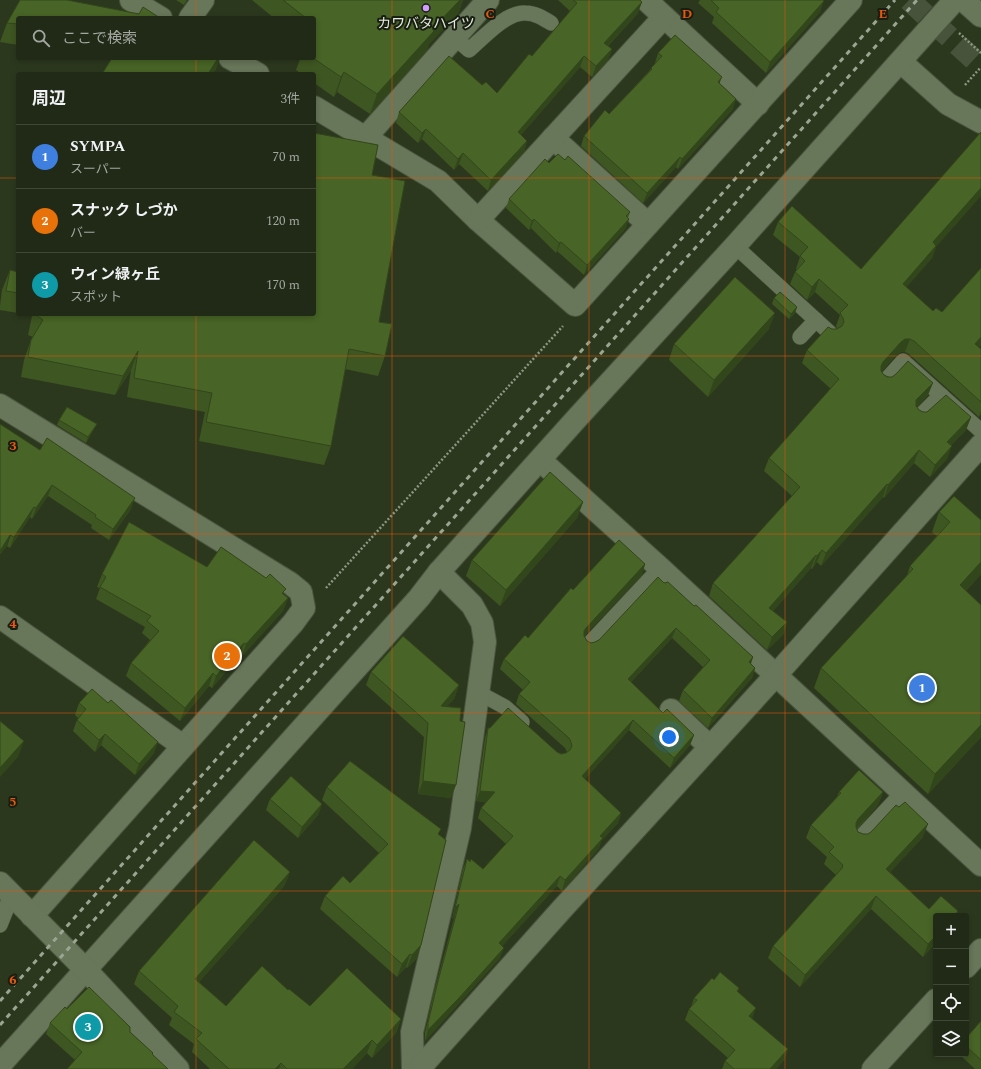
<!DOCTYPE html>
<html lang="ja">
<head>
<meta charset="utf-8">
<style>
	body { margin:0; font-family:Spectral,"Noto Sans JP",serif; background:#29321f; color:#f1f3f6 }
	.controls { position:absolute; right:12px; bottom:12px; display:grid; overflow:hidden; border-radius:4px; box-shadow:0 2px 6px #0003 }
	.controls button { width:36px; height:36px; display:grid; place-items:center; padding:0; border:0; border-bottom:1px solid #3e4635; background:#212a16; color:#f1f3f6; font:20px sans-serif }
	.you { position:absolute; left:669px; top:737px; width:14px; height:14px; margin:-10px; border:3px solid #fff; border-radius:50%; background:#1a73e8; box-shadow:0 0 0 6px #1a73e833 }
	.badge { display:grid; place-items:center; width:26px; height:26px; border-radius:50%; background:#d39cfc; color:#fff; font-size:13px; font-weight:700 }
	.pin { position:absolute; translate:-50% -50%; border:2px solid #fff; box-shadow:0 1px 4px #0006 }
	.list { margin:0; padding:0; list-style:none }
	h2 { display:flex; justify-content:space-between; align-items:center; height:52px; margin:0; padding:0 16px; font-size:17px }
	h2 small { font-size:13px; font-weight:400; color:#a2a7a1 }
	.list li { display:grid; grid-template-columns:26px 1fr auto; gap:12px; align-items:center; box-sizing:border-box; height:64px; padding:0 16px; border-top:1px solid #3e4635 }
	.list b { display:block; font-size:15px; white-space:nowrap }
	.list p { margin:0; font-size:13px; white-space:nowrap; color:#a2a7a1 }
	.list em { font-size:13px; font-style:normal; color:#a2a7a1 }
	.icon { flex:none; width:22px; height:22px; fill:none; stroke:currentColor; stroke-width:2; stroke-linecap:round; stroke-linejoin:round }
	.map { position:relative; flex:none; width:981px; height:1069px; overflow:hidden }
	.search { position:absolute; background:#212a16; box-shadow:0 2px 6px #0003; left:16px; top:16px; width:300px; height:44px; display:flex; align-items:center; gap:10px; box-sizing:border-box; padding:0 14px; border-radius:4px; color:#a2a7a1; font-size:15px }
	.panel { position:absolute; background:#212a16; box-shadow:0 2px 6px #0003; left:16px; top:72px; width:300px; height:244px; border-radius:4px }
	.map>svg:first-child { display:block }
</style>
</head>
<body>
<div class="map">
<svg width="981" height="1069" viewBox="0 0 981 1069">
	<rect width="100%" height="100%" fill="#2c381e"/>
	<g fill="none" stroke-linecap="round" stroke-linejoin="round">
		<polyline stroke="#47533a" stroke-width="22" stroke-dasharray="22 11" stroke-linecap="butt" points="909,0 981,66"/>
		<defs>
			<g id="lane">
				<path d="M454 37 469 50C483 38 506 12 525 13 535 13 543 18 551 23"/>
				<polyline points="735,246 830,333"/>
				<polyline points="800,337 816,320"/>
				<polyline points="885,381 903,361 981,431"/>
				<polyline points="920,416 941,395"/>
				<polyline points="589,644 660,568"/>
				<polyline points="479,693 505,707 522,722"/>
				<polyline points="860,838 903,792"/>
				<polyline points="0,925 6,910 10,893"/>
			</g>
			<g id="street">
				<polyline points="131,0 161,18"/>
				<polyline points="646,0 758,104"/>
				<polyline points="963,0 981,16"/>
				<polyline points="190,18 203,0"/>
				<polyline points="230,58 258,74"/>
				<polyline points="901,62 948,104 981,122"/>
				<polyline points="314,107 438,181 478,220 575,305 851,0"/>
				<polyline points="366,137 488,0"/>
				<polyline points="553,138 648,224"/>
				<polyline points="478,220 664,17"/>
				<polyline points="0,405 290,583 301,592 304,608 293,623 32,916"/>
				<polyline points="540,460 660,568 981,865"/>
				<polyline points="0,617 183,746"/>
				<polyline points="671,710 709,746"/>
				<polyline points="0,1065 419,598 439,572 578,417 735,246 955,0"/>
				<polyline points="413,1069 412,1032 460,828 485,642 482,623 472,605 439,572"/>
				<polyline points="419,1069 562,909 776,675 981,445"/>
			</g>
			<g id="secondary">
				<polyline points="0,883 86,970 178,1069"/>
				<polyline points="966,967 981,950"/>
				<polyline points="873,1069 936,1000"/>
			</g>
		</defs>
		<use href="#lane" stroke="#4a543e" stroke-width="16"/>
		<use href="#street" stroke="#4a543e" stroke-width="24"/>
		<use href="#secondary" stroke="#4a543e" stroke-width="24"/>
		<g stroke="#8d9783" stroke-width="2.5" stroke-dasharray="2 2" stroke-linecap="butt">
			<polyline points="959,33 981,53"/>
			<polyline points="965,85 981,67"/>
			<polyline points="326,588 563,326"/>
		</g>
		<use href="#lane" stroke="#687659" stroke-width="15"/>
		<use href="#street" stroke="#687659" stroke-width="22"/>
		<use href="#secondary" stroke="#687659" stroke-width="22"/>
		<g stroke="#9ba692" stroke-width="3" stroke-dasharray="5 5" stroke-linecap="butt">
			<polyline points="0,1001 895,0"/>
			<polyline points="0,1025 917,0"/>
		</g>
	</g>
	<g fill="#3e5621">
		<polygon points="176,0 187,0 184,5"/>
		<polygon points="252,0 463,0 458,14 429,44 427,50 370,114 337,92 334,97 314,83 314,74 301,74 296,70 300,59 299,58 314,58 314,18 274,18"/>
		<polygon points="558,0 640,0 638,13 608,46 612,49 608,60 592,77 580,67 521,135 527,141 524,152 488,191 459,164 454,170 422,139 418,143 396,123 399,112 482,85 497,93 532,56 570,11"/>
		<polygon points="700,0 823,0 820,12 766,73 712,23 714,17 698,3"/>
		<polygon points="18,18 18,45 0,42 7,23"/>
		<polygon points="658,53 719,84 733,109 678,169 676,167 643,203 581,146 584,136 609,114 650,70 651,68 655,64 655,63"/>
		<polygon points="98,58 220,58 215,71 110,60"/>
		<polygon points="549,163 630,212 628,218 626,228 584,275 557,251 556,253 531,228 529,230 506,208 509,199"/>
		<polygon points="372,175 379,322 385,356 378,376 345,369 331,446 324,465 199,441 205,412 127,397 131,370 115,395 21,377 24,360 31,340 33,337 28,335 32,316 22,314 314,314"/>
		<polygon points="778,222 861,269 936,247 932,258 906,287 933,311 942,312 981,268 981,345 979,347 981,349 981,414 979,417 909,354 905,352 901,352 896,355 882,371 883,374 928,395 917,407 919,410 923,412 971,417 966,430 951,445 947,459 930,477 914,463 884,498 883,497 821,566 817,562 812,569 811,568 773,611 787,622 783,635 767,650 709,596 713,583 792,496 764,471 769,458 831,389 802,363 807,350 832,329 837,329 836,326 840,315 815,292 807,300 790,284 795,272 797,270 796,269 800,257 773,235"/>
		<polygon points="10,270 18,272 18,313 0,310 0,306 2,290"/>
		<polygon points="774,298 797,307 795,313 789,319 772,304"/>
		<polygon points="769,329 708,397 669,360 674,344"/>
		<polygon points="59,420 94,429 86,443 57,425"/>
		<polygon points="40,450 131,509 109,540 91,528 92,525 48,496 32,519 30,517 10,548 7,546"/>
		<polygon points="583,502 577,518 500,606 466,576 472,560"/>
		<polygon points="939,512 981,520 981,574 966,591 981,737 928,794 814,688 821,668 907,576 910,566 937,536 932,532"/>
		<polygon points="645,564 642,575 584,636 587,641 591,643 595,642 599,640 664,583 694,606 753,657 751,664 755,668 752,678 708,728 679,701 683,690 703,667 672,638 631,682 663,713 694,735 690,745 670,768 629,730 585,779 621,813 618,823 601,841 599,848 562,891 557,886 502,946 500,958 455,1008 425,1041 425,1033 434,992 455,915 452,919 463,869 467,859 483,869 506,844 478,818 481,808 487,802 476,801 485,738 488,728 561,754 566,753 567,752 565,748 516,704 519,694 523,690 500,669 504,659 528,638 573,590"/>
		<polygon points="207,567 284,595 288,598 283,611 242,656 240,655 212,688 209,686 180,721 126,676 131,663 150,640 142,633 145,627 96,599 100,588 97,587 102,574"/>
		<polygon points="371,672 459,685 454,699 447,706 451,798 418,794 424,737 366,685"/>
		<polygon points="79,703 154,753 135,775 101,745 95,752 73,731 77,720 78,718 75,715"/>
		<polygon points="327,787 439,835 417,958 407,968 406,967 397,977 320,909 325,896 350,883 379,853 322,800"/>
		<polygon points="839,792 883,792 878,805 857,829 858,832 863,834 923,837 890,872 929,909 958,911 957,916 936,916 936,943 923,957 871,909 800,987 768,958 773,946 836,875 824,864 827,857 806,838 811,825 837,797"/>
		<polygon points="270,799 322,804 318,815 298,838 266,810"/>
		<polygon points="285,885 199,982 226,1006 288,990 310,1006 401,1019 396,1033 372,1058 367,1053 352,1069 210,1069 192,1052 194,1044 169,1025 172,1018 134,984 139,971"/>
		<polygon points="714,980 739,988 738,992 752,1019 788,1049 784,1060 776,1069 722,1069 725,1061 728,1058 685,1020 689,1009 691,1007 694,998"/>
		<polygon points="67,1009 130,1032 152,1054 75,1060 46,1034 50,1023"/>
		<polygon points="981,1021 981,1069 975,1069 959,1054 966,1054 966,1038"/>
	</g>
	<g fill="#32461b">
		<polygon points="460,0 463,0 458,14 429,44 427,50 370,114 377,94 432,29"/>
		<polygon points="824,1 820,12 766,73 770,62"/>
		<polygon points="642,2 638,13 600,54 604,43"/>
		<polygon points="612,49 608,60 592,77 596,66"/>
		<polygon points="584,56 580,67 514,143 518,132"/>
		<polygon points="218,58 220,58 215,71 213,74 208,74"/>
		<polygon points="344,72 337,92 334,97 341,77"/>
		<polygon points="722,77 718,87 718,82"/>
		<polygon points="736,99 733,109 678,169 682,159"/>
		<polygon points="426,129 422,139 418,143 422,133"/>
		<polygon points="527,141 524,152 488,191 491,180"/>
		<polygon points="463,153 459,164 454,170 458,159"/>
		<polygon points="680,157 676,167 643,203 647,193"/>
		<polygon points="981,188 981,196 936,247 932,258 898,297 903,284 933,242"/>
		<polygon points="534,219 531,228 529,230 532,221"/>
		<polygon points="629,219 626,228 584,275 587,265"/>
		<polygon points="561,242 557,251 556,253 559,243"/>
		<polygon points="819,279 815,292 807,300 812,287"/>
		<polygon points="797,307 795,313 789,319 791,314"/>
		<polygon points="775,313 769,329 708,397 714,380"/>
		<polygon points="981,337 981,345 971,357 975,344"/>
		<polygon points="905,339 910,339 905,352 901,352 896,355 878,375 881,366 883,362 901,342"/>
		<polygon points="138,351 131,370 115,395 123,376"/>
		<polygon points="933,383 928,395 911,413 916,400"/>
		<polygon points="981,410 981,414 979,417"/>
		<polygon points="971,417 966,430 943,454 947,442"/>
		<polygon points="97,424 94,429 86,443 88,437"/>
		<polygon points="952,446 947,459 930,477 935,465"/>
		<polygon points="919,450 914,463 884,498 888,485"/>
		<polygon points="887,484 883,497 821,566 826,553"/>
		<polygon points="52,485 48,496 32,519 36,508"/>
		<polygon points="135,498 131,509 109,540 113,529"/>
		<polygon points="583,502 577,518 500,606 506,590"/>
		<polygon points="34,507 30,517 10,548 14,537"/>
		<polygon points="10,535 7,546 0,555 0,551"/>
		<polygon points="822,550 817,562 812,569 817,556"/>
		<polygon points="816,555 811,568 764,621 769,608"/>
		<polygon points="981,562 981,574 953,605 960,585"/>
		<polygon points="645,564 642,575 582,638 584,631 586,628"/>
		<polygon points="288,598 283,611 242,656 246,644"/>
		<polygon points="787,622 783,635 767,650 772,637"/>
		<polygon points="676,628 672,638 624,689 628,679"/>
		<polygon points="244,643 240,655 212,688 216,676"/>
		<polygon points="753,657 749,668 749,662"/>
		<polygon points="755,668 752,678 708,728 712,718"/>
		<polygon points="213,673 209,686 180,721 185,708"/>
		<polygon points="459,685 454,699 436,719 441,706"/>
		<polygon points="633,720 629,730 579,786 582,776"/>
		<polygon points="981,725 981,737 928,794 935,774"/>
		<polygon points="105,734 101,745 95,752 99,740"/>
		<polygon points="694,735 690,745 670,768 674,758"/>
		<polygon points="24,741 18,757 0,777 0,768"/>
		<polygon points="158,742 154,753 135,775 139,764"/>
		<polygon points="423,781 456,785 451,798 418,794"/>
		<polygon points="480,791 495,792 491,803 476,801"/>
		<polygon points="883,792 878,805 853,832 856,823 858,819"/>
		<polygon points="322,804 318,815 298,838 302,827"/>
		<polygon points="621,813 618,823 601,841 599,848 562,891 565,880 600,836"/>
		<polygon points="928,824 923,837 881,882 886,869"/>
		<polygon points="290,872 285,885 190,992 195,979"/>
		<polygon points="560,876 557,886 495,954 499,943"/>
		<polygon points="876,896 871,909 800,987 805,975"/>
		<polygon points="459,904 455,915 452,919 455,908"/>
		<polygon points="936,936 936,943 923,957 928,944"/>
		<polygon points="421,945 417,958 407,968 412,955"/>
		<polygon points="504,948 500,958 455,1008 425,1041 428,1030"/>
		<polygon points="410,954 406,967 397,977 402,964"/>
		<polygon points="756,1008 752,1019 749,1016"/>
		<polygon points="401,1019 396,1033 372,1058 377,1045"/>
		<polygon points="372,1040 367,1053 352,1069 343,1069"/>
		<polygon points="788,1049 784,1060 776,1069 770,1069"/>
		<polygon points="281,1063 279,1069 275,1069"/>
	</g>
	<g fill="#486426" stroke="#32461b">
		<polygon points="20,0 67,0 139,14 143,7 160,18 18,18 18,24 7,23"/>
		<polygon points="283,0 460,0 432,29 434,31 377,94 344,72 341,77 313,58 314,58 314,18 306,18"/>
		<polygon points="573,0 640,0 642,2 604,43 612,49 596,66 584,56 518,132 527,141 491,180 463,153 458,159 426,129 422,133 399,112 449,56 482,85 486,82 497,93 529,54 532,56 577,3"/>
		<polygon points="711,0 823,0 824,1 770,62 716,12 719,8"/>
		<polygon points="675,35 722,77 718,82 736,99 682,159 680,157 647,193 584,136 605,110 609,114 652,69 651,68 662,56 658,53"/>
		<polygon points="112,58 218,58 208,74 102,74"/>
		<polygon points="981,132 981,188 933,242 936,246 903,284 933,311 936,308 942,312 981,268 981,337 975,344 981,349 981,402 914,341 910,339 905,339 901,342 883,362 881,366 881,371 883,374 887,377 892,377 896,374 908,361 933,383 916,400 916,406 919,410 923,412 927,412 946,395 971,417 947,442 952,446 935,465 919,450 888,485 887,484 826,553 822,550 817,556 816,555 769,608 787,622 772,637 713,583 800,487 769,458 839,379 807,350 828,327 832,329 837,329 842,326 844,322 843,318 840,313 848,305 819,279 812,287 795,272 805,261 800,256 808,247 778,222 792,206 861,269"/>
		<polygon points="314,133 378,145 372,175 405,181 379,322 392,324 385,356 349,349 331,446 206,422 212,393 134,378 138,351 123,376 28,357 31,340 43,320 36,315 36,314 314,314"/>
		<polygon points="558,154 565,160 568,156 630,212 626,216 629,219 587,265 561,242 559,243 534,219 532,221 509,199 545,159 549,163"/>
		<polygon points="10,270 18,272 18,293 6,291"/>
		<polygon points="735,277 775,313 714,380 674,344"/>
		<polygon points="780,292 797,307 791,314 774,298"/>
		<polygon points="67,407 97,424 88,437 59,420"/>
		<polygon points="0,424 40,450 47,438 135,498 113,529 95,517 96,515 52,485 36,508 34,507 14,537 10,535 0,551"/>
		<polygon points="550,472 583,502 506,590 472,560"/>
		<polygon points="954,496 981,520 981,562 960,585 981,605 981,725 935,774 821,668 913,569 910,566 950,522 939,512"/>
		<polygon points="129,522 207,567 221,547 266,578 270,574 286,589 282,593 288,598 246,644 244,643 216,676 213,673 185,708 131,663 159,631 147,621 151,616 100,587 106,577 102,574"/>
		<polygon points="619,540 645,564 586,628 584,631 584,636 587,641 591,643 595,642 599,640 658,577 664,583 668,582 694,606 696,605 753,657 749,662 755,668 712,718 683,690 710,660 676,628 628,679 663,713 667,709 694,735 674,758 633,720 582,776 621,813 600,836 603,838 565,880 560,876 499,943 504,948 459,998 428,1030 428,1023 438,981 459,904 455,908 467,859 470,862 471,859 483,869 513,836 481,808 495,792 480,791 488,728 490,728 508,708 557,752 561,754 566,753 570,750 572,746 571,742 569,738 519,694 530,682 504,659 525,635 528,638 571,588 573,590"/>
		<polygon points="403,636 459,685 441,706 461,708 460,721 465,722 456,785 423,781 428,723 371,672"/>
		<polygon points="92,689 108,703 111,700 158,742 139,764 105,734 99,740 77,720 86,709 79,703"/>
		<polygon points="0,721 24,741 0,768"/>
		<polygon points="350,761 441,829 438,834 446,840 421,945 412,955 410,954 402,964 325,896 343,876 350,883 388,844 327,787"/>
		<polygon points="859,770 883,792 858,819 856,823 856,827 858,832 863,834 868,834 871,832 896,805 899,807 905,802 928,824 886,869 929,909 941,896 958,911 954,916 936,916 936,936 928,944 876,896 805,975 773,946 843,867 842,866 843,865 829,852 834,847 811,825 841,793 839,792"/>
		<polygon points="291,776 322,804 302,827 270,799"/>
		<polygon points="254,840 290,872 195,979 226,1006 262,966 288,990 289,989 310,1006 347,968 401,1019 377,1045 372,1040 343,1069 287,1069 281,1063 275,1069 229,1069 196,1039 202,1033 174,1012 178,1006 139,971"/>
		<polygon points="720,972 739,988 737,991 756,1008 749,1016 788,1049 770,1069 734,1069 725,1061 735,1050 689,1009 697,1000 694,998 712,978 714,980"/>
		<polygon points="89,987 130,1027 130,1032 153,1053 152,1054 168,1069 67,1069 82,1052 50,1023 65,1007 67,1009"/>
		<polygon points="981,1021 981,1060 966,1046 966,1038"/>
	</g>
	<path fill="none" stroke="#e8590c" stroke-width="1" stroke-opacity="0.55" d="M196 0V18M392 0V1069M589 0V1069M785 0V1069M196 58V74M0 178H18M314 178H981M196 314V1069M0 356H981M0 534H981M0 713H981M0 891H981"/>
	<circle fill="#d39cfc" stroke="#181e12" stroke-width="1.5" cx="426" cy="8" r="4"/>
	<g text-anchor="middle" dominant-baseline="central" stroke-width="4" stroke-linejoin="round" paint-order="stroke">
		<g font-size="14" fill="#e3ecdc" stroke="#181e12">
			<text x="426" y="23">カワバタハイツ</text>
		</g>
	</g>
	<g font-size="13" text-anchor="middle" font-weight="bold" fill="#e8590c" stroke="#181e12" stroke-width="4" stroke-linejoin="round" paint-order="stroke">
		<text x="490" y="18">C</text>
		<text x="687" y="18">D</text>
		<text x="883" y="18">E</text>
		<text x="13" y="450">3</text>
		<text x="13" y="628">4</text>
		<text x="13" y="806">5</text>
		<text x="13" y="984">6</text>
	</g>
</svg>
<div class="controls">
<button>+</button>
<button>−</button>
<button><svg class="icon" aria-label="locate" viewBox="0 0 24 24"><circle cx="12" cy="12" r="6"/><path d="M12 2v4M12 18v4M2 12h4M18 12h4"/></svg></button>
<button><svg class="icon" aria-label="layers" viewBox="0 0 24 24"><path d="M12 4l9 5-9 5-9-5zM3 14l9 5 9-5"/></svg></button>
</div>
<div class="you"></div>
<div class="pin badge" style="left:922px;top:688px;background:#3f7fe0">1</div>
<div class="pin badge" style="left:227px;top:656px;background:#e8710a">2</div>
<div class="pin badge" style="left:88px;top:1027px;background:#0f9aa8">3</div>
<div class="search"><svg class="icon" aria-label="search" viewBox="0 0 24 24"><circle cx="10" cy="10" r="6"/><path d="M15 15l6 6"/></svg>ここで検索</div>
<section class="panel">
<h2>周辺<small>3件</small></h2>
<ul class="list">
<li><span class="badge" style="background:#3f7fe0">1</span><div><b>SYMPA</b><p>スーパー</p></div><em>70 m</em></li>
<li><span class="badge" style="background:#e8710a">2</span><div><b>スナック しづか</b><p>バー</p></div><em>120 m</em></li>
<li><span class="badge" style="background:#0f9aa8">3</span><div><b>ウィン緑ヶ丘</b><p>スポット</p></div><em>170 m</em></li>
</ul>
</section>
</div>
</body>
</html>
